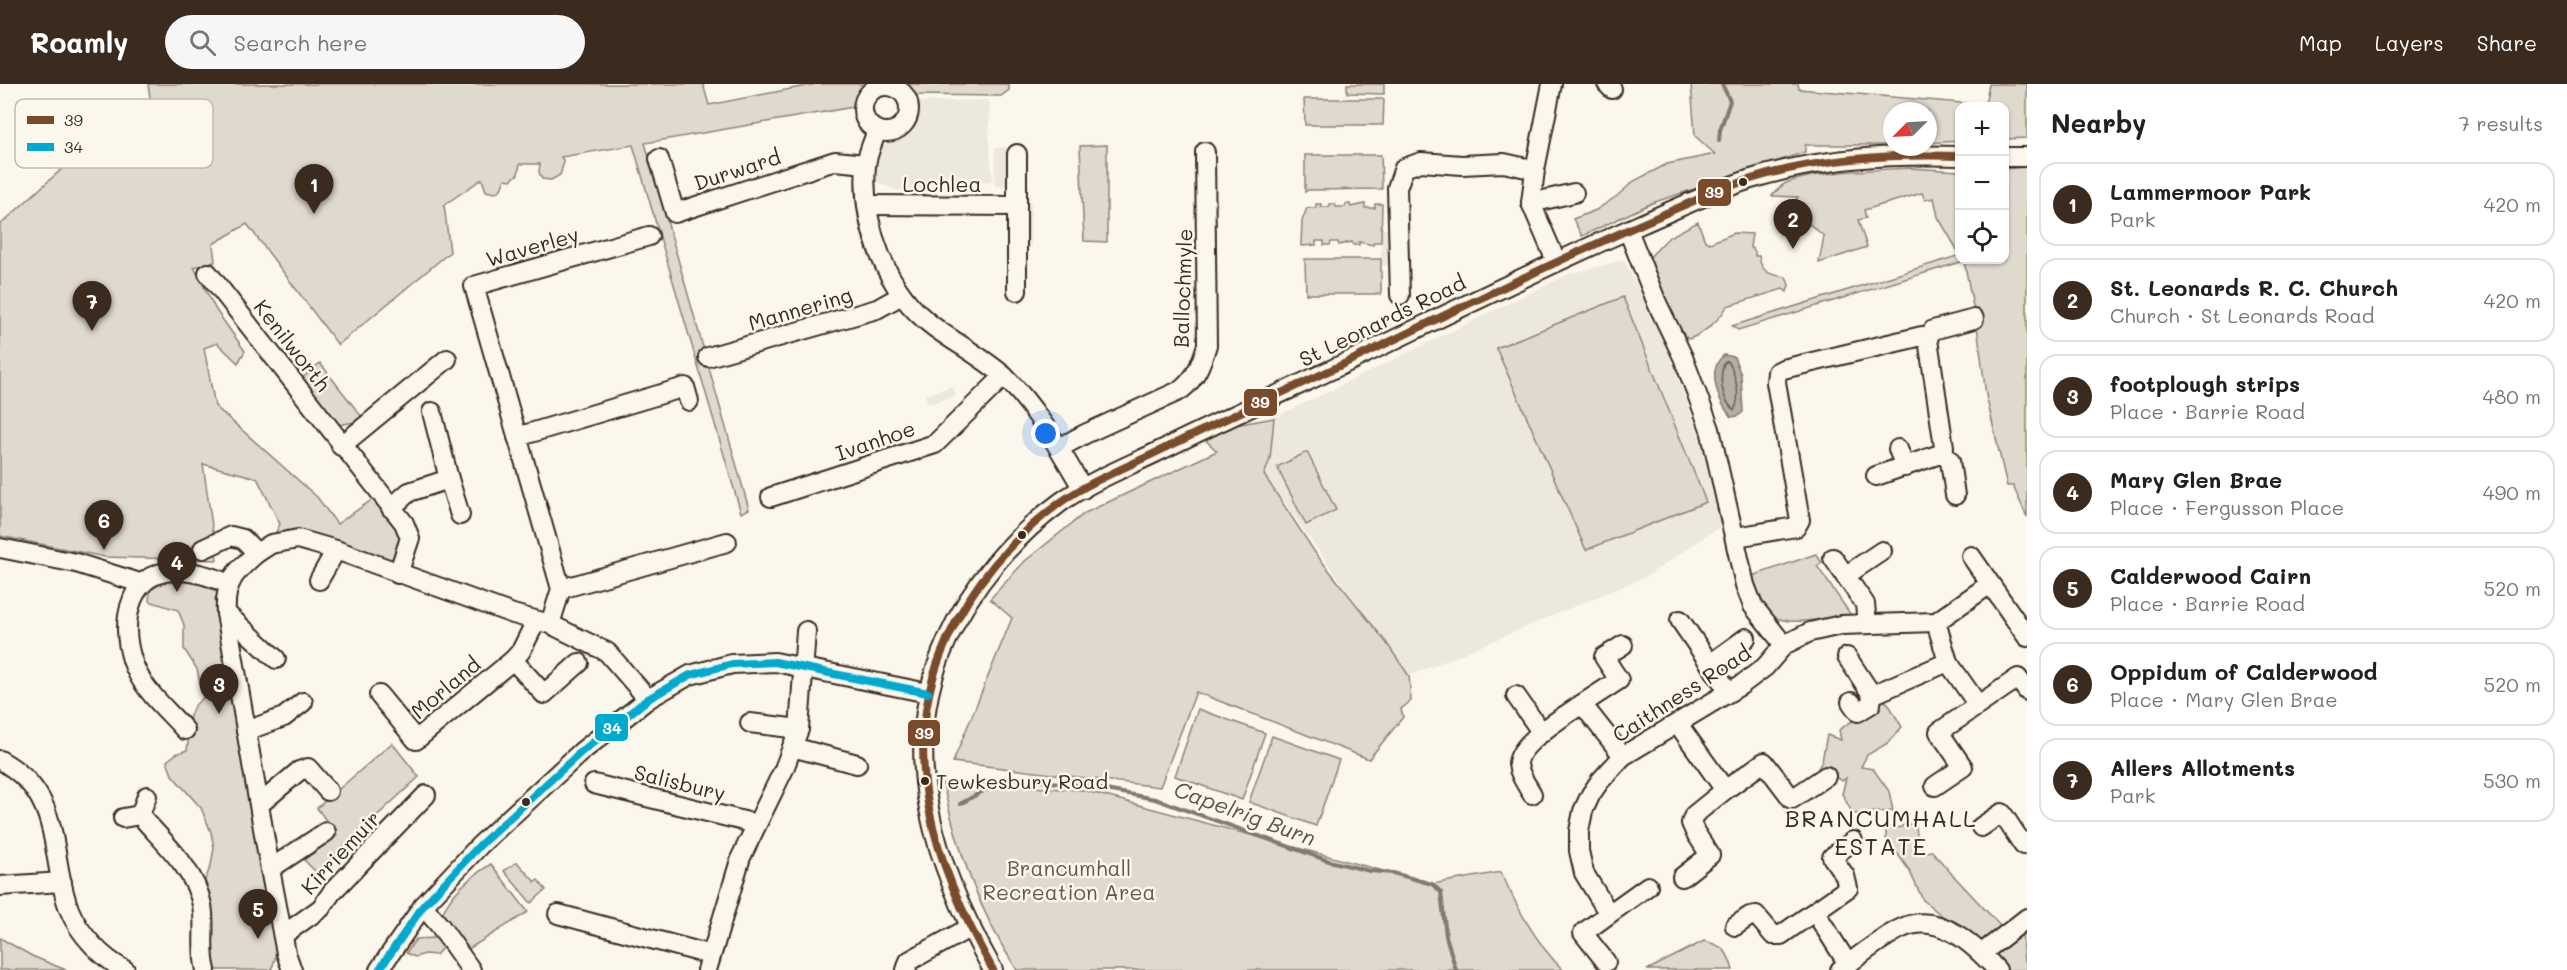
<!DOCTYPE html>
<html lang="en">
<head>
<meta charset="utf-8">
<style>
	body { margin:0; font-family:Mali,sans-serif; background:#f6f6f6; color:#202124 }
	.controls { position:absolute; right:18px; top:18px; display:grid; overflow:hidden; border-radius:12px; box-shadow:0 2px 4px #0004 }
	.controls button { width:54px; height:54px; display:grid; place-items:center; padding:0; border:0; border-bottom:2px solid #e0e0e0; background:#fff; color:#202124; font:30px sans-serif }
	.compass { position:absolute; left:1883px; top:18px; width:54px; height:54px; border-radius:50%; background:#fff; box-shadow:0 2px 4px #0004; rotate:246deg }
	.you { position:absolute; left:1046px; top:350px; width:21px; height:21px; margin:-15px; border:4px solid #fff; border-radius:50%; background:#1a73e8; box-shadow:0 0 0 9px #1a73e833 }
	.badge { display:grid; place-items:center; width:39px; height:39px; border-radius:50%; background:#3b2a1e; color:#fff; font-size:20px; font-weight:700 }
	.pin { position:absolute; translate:-50% -50px; filter:drop-shadow(0 2px 3px #0008) }
	.pin::after { content:''; position:absolute; top:32px; width:21px; height:18px; background:inherit; clip-path:polygon(0 0,100% 0,50% 100%) }
	.list { margin:0; padding:0; list-style:none }
	h2 { display:flex; justify-content:space-between; align-items:center; height:78px; margin:0; padding:0 24px; font-size:26px }
	h2 small { font-size:20px; font-weight:400; color:#757577 }
	.list li { display:grid; grid-template-columns:39px 1fr auto; gap:18px; align-items:center; box-sizing:border-box; height:84px; margin:0 12px 12px; padding:0 12px; border:2px solid #e0e0e0; border-radius:18px }
	.list b { display:block; font-size:22px; white-space:nowrap }
	.list p { margin:0; font-size:20px; white-space:nowrap; color:#757577 }
	.list em { font-size:20px; font-style:normal; color:#757577 }
	.icon { flex:none; width:33px; height:33px; fill:none; stroke:currentColor; stroke-width:2; stroke-linecap:round; stroke-linejoin:round }
	.map { position:relative; flex:none; width:2027px; height:886px; overflow:hidden }
	header { display:flex; align-items:center; gap:36px; box-sizing:border-box; height:84px; padding:0 30px; background:#3b2a1e; color:#fff }
	header strong { font-size:28px }
	nav { display:flex; gap:33px; margin-inline-start:auto; font-size:21px }
	.search { width:420px; height:54px; background:#f6f6f6; display:flex; align-items:center; gap:15px; box-sizing:border-box; padding:0 21px; border-radius:33px; color:#757577; font-size:22px }
	main { display:flex }
	aside { flex:1; background:#fff }
	.map>svg:first-child { display:block }
</style>
</head>
<body>
<header>
<strong>Roamly</strong>
<div class="search"><svg class="icon" aria-label="search" viewBox="0 0 24 24"><circle cx="10" cy="10" r="6"/><path d="M15 15l6 6"/></svg>Search here</div>
<nav><a>Map</a><a>Layers</a><a>Share</a></nav>
</header>
<main>
<div class="map">
<svg width="2027" height="886" viewBox="0 0 2027 886">
	<rect width="100%" height="100%" fill="#fbf7ec"/>
	<filter id="ink" filterUnits="userSpaceOnUse"><feTurbulence type="fractalNoise" baseFrequency=".0167" numOctaves="2"/><feDisplacementMap in="SourceGraphic" scale="12" xChannelSelector="R" yChannelSelector="G"/><feConvolveMatrix kernelMatrix="1 2 1 2 8 2 1 2 1" color-interpolation-filters="sRGB"/></filter>
	<g filter="url(#ink)">
		<g fill="#ede8dd">
			<polygon points="986,16 990,19 989,57 993,97 927,98 927,108 896,106 875,97 880,67 889,55 914,34 916,18"/>
			<polygon points="1006,63 1006,102 995,102 995,64"/>
			<polygon points="1021,117 1031,117 1031,164 1020,163"/>
			<polygon points="1382,145 1390,145 1391,181 1381,181"/>
			<polygon points="1624,176 1662,252 1699,350 1725,439 1647,492 1409,592 1264,391 1270,375 1274,334 1569,190"/>
			<polygon points="1185,196 1196,200 1196,216 1185,216"/>
			<polygon points="953,302 956,312 928,320 925,311"/>
		</g>
		<g fill="#dfd9ce" stroke="#8d8276" stroke-width="1.5">
			<polygon points="148,0 703,0 709,21 816,0 866,0 859,22 645,59 749,425 741,429 633,61 561,73 564,78 560,91 551,96 542,95 539,88 540,80 520,80 518,90 511,96 505,95 501,105 495,109 486,107 482,95 444,121 450,168 338,261 247,140 213,160 215,178 194,183 216,226 245,267 238,279 217,259 204,264 215,322 317,413 337,440 376,413 397,439 402,453 391,477 274,452 280,440 257,394 203,380 217,476 105,473 0,452 0,141 86,63 153,33"/>
			<polygon points="908,0 1009,0 1009,6 1001,12 911,11"/>
			<polygon points="1347,0 1384,0 1384,10 1347,9"/>
			<polygon points="1691,0 1798,0 1799,5 1985,21 1989,0 2027,0 2027,54 2005,55 2004,22 1960,22 1959,57 1928,59 1928,27 1892,27 1892,61 1805,61 1805,68 1652,119 1582,152 1573,135 1596,126 1617,112 1634,97 1667,80 1715,70 1695,52"/>
			<polygon points="1304,15 1384,15 1383,41 1305,41"/>
			<polygon points="1107,61 1107,158 1084,157 1080,62"/>
			<polygon points="1305,71 1381,71 1382,105 1308,106 1305,108"/>
			<polygon points="2027,83 2027,433 2013,402 2007,402 1986,311 1977,242 1964,177 1738,246 1732,242 1957,172 1963,176 2004,176 2005,85"/>
			<path d="M1909 84 1959 87V169L1938 133 1934 114 1925 116 1922 109 1864 126 1866 134 1858 136 1867 163 1819 179 1824 152 1793 127H1788L1798 113 1772 112C1776 107 1780 102 1786 99 1817 87 1875 86 1909 84Z"/>
			<polygon points="1316,120 1321,120 1321,123 1329,123 1330,120 1335,120 1336,123 1345,123 1346,120 1350,120 1351,123 1365,120 1365,124 1375,124 1375,120 1382,120 1381,158 1374,158 1373,161 1359,158 1359,161 1353,161 1352,158 1339,161 1338,158 1331,158 1330,161 1324,161 1324,157 1316,157 1316,161 1301,162 1302,137 1307,124 1316,124"/>
			<path d="M1698 138 1705 157 1710 159 1734 149 1752 150 1750 163 1755 167V172H1759C1761 189 1771 191 1786 193L1789 201 1787 208 1783 205 1727 222C1720 236 1703 250 1689 255L1682 250 1646 177 1669 153Z"/>
			<polygon points="1305,175 1381,175 1381,210 1306,210"/>
			<polygon points="1623,213 1706,418 1586,466 1496,264"/>
			<polygon points="320,279 362,333 355,338 338,341 300,296"/>
			<polygon points="1274,334 1270,375 1264,391 1316,470 1386,558 1409,592 1411,617 1401,625 1403,633 1369,675 1196,608 1160,703 953,678 1012,534 990,515 1025,477 1085,429 1217,367 1197,348"/>
			<polygon points="1307,368 1336,426 1306,441 1277,383"/>
			<path d="M1816 470 1822 479 1817 482 1851 531C1830 533 1789 544 1771 531 1760 523 1757 504 1752 492Z"/>
			<path d="M175 492 201 500 220 509 215 514 216 521 270 830C275 849 280 867 271 886H211L210 876 213 866 203 801 211 781 214 764 211 748 201 724 172 691 167 677 176 670 187 666C191 645 183 628 203 614L197 585 184 565V541L178 526 149 517 151 501Z"/>
			<polygon points="1881,615 1888,619 1902,643 1888,659 1867,671 1861,683 1873,685 1889,707 1893,727 1853,730 1842,710 1846,694 1842,697 1833,692 1811,697 1822,677 1827,651 1841,656 1839,646 1849,639 1862,633"/>
			<polygon points="1198,625 1265,649 1242,716 1175,692"/>
			<polygon points="1272,652 1339,676 1316,742 1249,718"/>
			<polygon points="392,659 419,693 316,788 304,776 337,751 317,724"/>
			<path d="M958 699 1083 706 1432 800 1501 788C1517 823 1535 858 1563 886H1017C979 828 958 767 943 700Z"/>
			<polygon points="1906,739 1916,742 1919,769 1932,767 1950,788 2007,849 1981,859 1947,836 1923,816 1909,786 1886,754 1886,746 1901,743"/>
			<polygon points="517,778 535,798 538,796 546,806 531,819 504,787"/>
			<path d="M491 780 528 828 467 866 441 832C452 808 469 794 491 780Z"/>
			<path d="M2020 841C2025 853 2021 863 2024 876H2027V886H1997L1989 877Z"/>
			<polygon points="0,854 32,872 66,886 0,886"/>
			<polygon points="435,854 443,863 436,871 425,870 415,873 406,869 416,855"/>
			<path d="M1704 857C1724 862 1727 866 1733 886H1647Z"/>
		</g>
		<path fill="#b6aea2" stroke="#85796d" stroke-width="1.5" d="M1724 271 1734 273 1741 291 1743 328 1738 332 1731 333C1719 318 1705 286 1724 271Z"/>
		<g fill="none" stroke-linecap="round" stroke-linejoin="round">
			<path stroke="#6c5f53" stroke-width="1.5" d="M1728 277C1735 289 1742 314 1734 326 1721 316 1719 293 1724 279Z"/>
			<g stroke="#85796d" stroke-width="4">
				<polyline points="1719,57 1720,46 1730,17 1722,0"/>
				<polyline points="960,720 1008,693 1084,702 1155,715 1329,777 1370,787 1393,789 1432,800 1441,808 1446,852 1456,886"/>
			</g>
			<defs>
				<g id="minor">
					<polyline points="1607,0 1612,5"/>
					<circle cx="886" cy="25" r="23"/>
					<path d="M877 47C873 58 867 70 866 82 861 140 886 208 934 243 957 260 984 274 1005 293 1038 326 1060 366 1083 405"/>
					<polyline points="2004,73 2027,73"/>
					<polyline points="659,75 675,129 835,77 866,80"/>
					<polyline points="1531,119 1535,86 1552,0"/>
					<polyline points="867,121 1017,122"/>
					<polyline points="1628,146 1657,219 1683,273 1710,345 1745,501 1753,522 1784,561"/>
					<polyline points="1556,177 1531,119 1574,109"/>
					<polyline points="208,189 404,439 410,454 398,490"/>
					<polyline points="1017,207 1017,70"/>
					<polyline points="1400,211 1397,104 1404,84 1421,78 1462,81 1504,79 1535,86"/>
					<polyline points="1927,255 1933,246 1974,235"/>
					<polyline points="708,273 877,225 902,211"/>
					<polyline points="517,353 685,303 689,317"/>
					<polyline points="341,362 447,275"/>
					<path d="M1059 364 1085 350 1181 306C1196 294 1201 280 1207 261L1205 68"/>
					<polyline points="1898,365 1905,383"/>
					<polyline points="1943,369 1950,377 1955,411"/>
					<polyline points="449,395 460,431"/>
					<polyline points="771,413 935,360 1004,292"/>
					<polyline points="391,424 409,408 449,395 432,328"/>
					<polyline points="1736,453 1796,443 1800,436 1776,298 1777,288 1783,285 1922,252 1927,255 1929,262 1944,363 1943,369 1876,392"/>
					<polyline points="0,464 76,479 140,499"/>
					<polyline points="203,465 231,452 243,455 257,469 271,460 298,455 336,466 513,530 550,540 607,568 648,615"/>
					<path d="M257 469C235 488 224 498 226 529L270 785 286 869 292 886"/>
					<polyline points="1971,472 2027,553"/>
					<polyline points="1833,474 1865,520 1867,540"/>
					<polyline points="1845,492 1882,467"/>
					<polyline points="319,496 336,466"/>
					<polyline points="561,505 727,458"/>
					<polyline points="226,529 276,575"/>
					<polyline points="1680,536 1729,608"/>
					<polyline points="1936,538 1948,578 1978,621"/>
					<polyline points="550,540 561,505 474,202 649,152"/>
					<polyline points="1847,573 1872,611 1948,578"/>
					<polyline points="513,576 544,610 579,579"/>
					<polyline points="1710,580 1746,554"/>
					<polyline points="379,611 416,656 513,576 521,567 536,537"/>
					<polyline points="1516,612 1542,649"/>
					<polyline points="1851,618 1858,628 1871,620 1872,611"/>
					<polyline points="1582,620 1619,596 1604,573 1623,561"/>
					<polyline points="750,639 799,645"/>
					<polyline points="1678,640 1725,706 1694,731 1691,739 1695,748 1710,771 1682,793"/>
					<path d="M185 646C170 629 149 611 138 590 129 573 125 550 128 532 137 475 187 482 229 500"/>
					<polyline points="246,647 284,633 303,618"/>
					<polyline points="792,663 857,680"/>
					<path d="M0 676C65 712 48 769 69 825 79 850 102 874 125 886"/>
					<polyline points="594,700 756,740"/>
					<polyline points="1935,702 1963,683 1939,648 2018,594 2027,607"/>
					<polyline points="1725,706 1764,678 1792,715 1826,692"/>
					<path d="M1532 710C1527 701 1519 691 1518 680 1518 659 1566 631 1582 620L1623 672"/>
					<polyline points="260,720 299,687 308,684 328,707"/>
					<path d="M140 731C163 758 195 785 202 821 206 843 200 866 206 886"/>
					<polyline points="123,734 140,731 147,712"/>
					<polyline points="1981,743 2002,729 2023,761 2027,758"/>
					<polyline points="270,785 326,748"/>
					<polyline points="0,802 62,798"/>
					<polyline points="423,822 440,842 471,886"/>
					<polyline points="1815,828 1848,880"/>
					<polyline points="558,830 711,871"/>
					<polyline points="1609,830 1648,802"/>
					<polyline points="1735,842 1750,832 1756,831 1773,851 1781,851 1848,804 1845,792 1832,773 1853,757"/>
					<polyline points="283,851 321,824 332,808 426,711"/>
					<polyline points="1982,869 2027,834"/>
					<polyline points="1606,878 1583,849 1609,830 1584,789 1579,767 1579,747 1583,727 1591,710 1600,697 1623,672 1741,601 1765,583 1784,561 1810,548 1841,541 1936,538 1990,500"/>
					<polyline points="379,886 423,822 480,761 581,668 648,615 690,591 732,580 775,578 928,609"/>
					<polyline points="707,886 741,773 784,685 799,645 806,547"/>
					<polyline points="906,886 909,877 971,843"/>
					<path d="M993 886C936 784 895 670 947 556 971 502 1013 453 1061 418 1089 398 1124 384 1155 369 1220 337 1286 307 1352 276 1448 230 1542 183 1639 141 1676 125 1713 107 1751 95 1819 74 1889 70 1960 72"/>
					<path d="M1840 886C1858 873 1882 853 1902 844 1939 827 1974 861 1997 886"/>
				</g>
			</defs>
			<use href="#minor" stroke="#3b2a1e" stroke-width="22"/>
			<use href="#minor" stroke="#fbf7ec" stroke-width="18"/>
			<defs>
				<path id="bus-1" d="M993 886C936 784 895 670 947 556 971 502 1013 453 1061 418 1089 398 1124 384 1155 369 1220 337 1286 307 1352 276 1448 230 1542 183 1639 141 1676 125 1713 107 1751 95 1819 74 1889 70 1960 72"/>
				<polyline id="bus-2" points="379,886 423,822 480,761 581,668 648,615 690,591 732,580 775,578 928,609"/>
			</defs>
			<use href="#bus-1" stroke="#fbf7ec" stroke-width="12"/>
			<use href="#bus-2" stroke="#fbf7ec" stroke-width="12"/>
			<use href="#bus-1" stroke="#7a4b2a" stroke-width="8"/>
			<use href="#bus-2" stroke="#00a9ce" stroke-width="8"/>
		</g>
	</g>
	<g fill="#3b2a1e" stroke="#fbf7ec" stroke-width="2">
		<circle cx="1743" cy="98" r="5"/>
		<circle cx="1022" cy="451" r="5"/>
		<circle cx="925" cy="697" r="5"/>
		<circle cx="526" cy="718" r="5"/>
	</g>
	<g text-anchor="middle" dominant-baseline="central" stroke-width="5" stroke-linejoin="round" paint-order="stroke">
		<g font-size="20" fill="#3b2a1e" stroke="#fbf7ec" text-anchor="start">
			<text x="936" y="697">Tewkesbury Road</text>
		</g>
		<g font-size="21" fill="#3b2a1e" stroke="#fbf7ec">
			<text transform="translate(737 85) rotate(-18)">Durward</text>
			<text x="942" y="99">Lochlea</text>
			<text transform="translate(532 162) rotate(-16)">Waverley</text>
			<text transform="translate(1182 204) rotate(-88)">Ballochmyle</text>
			<text transform="translate(800 224) rotate(-16)">Mannering</text>
			<text transform="translate(1382 236) rotate(-26)">St Leonards Road</text>
			<text transform="translate(293 261) rotate(52)">Kenilworth</text>
			<text transform="translate(875 356) rotate(-19)">Ivanhoe</text>
			<text transform="translate(445 603) rotate(-40)">Morland</text>
			<text transform="translate(1681 609) rotate(-33)">Caithness Road</text>
			<text transform="translate(680 698) rotate(14)">Salisbury</text>
			<text transform="translate(340 768) rotate(-47)">Kirriemuir</text>
		</g>
		<g font-size="21" fill="#64564a" stroke="#fbf7ec">
			<text x="1069" y="783">Brancumhall<tspan x="1069" dy="24">Recreation Area</tspan></text>
		</g>
		<g font-size="22" font-style="italic" fill="#605246" stroke="#fbf7ec">
			<text transform="translate(1245 729) rotate(20)">Capelrig Burn</text>
		</g>
		<g font-size="24" letter-spacing="1.5" fill="#3b2a1e" stroke="#fbf7ec">
			<text x="1881" y="733">BRANCUMHALL<tspan x="1881" dy="28">ESTATE</tspan></text>
		</g>
	</g>
	<rect x="15" y="15" width="198" height="69" rx="9" fill="#fbf7ec" stroke="#c1baae" stroke-width="1.5"/>
	<rect x="27" y="32" width="27" height="8" fill="#7a4b2a"/>
	<rect x="27" y="59" width="27" height="8" fill="#00a9ce"/>
	<g font-size="16" fill="#3b2a1e">
		<text x="64" y="42">39</text>
		<text x="64" y="69">34</text>
	</g>
	<g stroke="#fbf7ec" stroke-width="2">
		<rect x="1697" y="94" width="35" height="29" rx="6" fill="#7a4b2a"/>
		<rect x="1243" y="304" width="35" height="29" rx="6" fill="#7a4b2a"/>
		<rect x="594" y="629" width="35" height="29" rx="6" fill="#00a9ce"/>
		<rect x="907" y="635" width="34" height="28" rx="6" fill="#7a4b2a"/>
	</g>
	<g font-size="16" text-anchor="middle" font-weight="bold" fill="#fff">
		<text x="1714" y="114">39</text>
		<text x="1260" y="324">39</text>
		<text x="612" y="650">34</text>
		<text x="924" y="655">39</text>
	</g>
</svg>
<div class="controls">
<button>+</button>
<button>−</button>
<button><svg class="icon" aria-label="locate" viewBox="0 0 24 24"><circle cx="12" cy="12" r="6"/><path d="M12 2v4M12 18v4M2 12h4M18 12h4"/></svg></button>
</div>
<svg class="compass" viewBox="-18 -18 36 36"><path d="M0-13l5 13h-10z" fill="#e53935"/><path d="M0 13l5-13h-10z" fill="#757577"/></svg>
<div class="you"></div>
<div class="pin badge" style="left:314px;top:130px">1</div>
<div class="pin badge" style="left:1793px;top:165px">2</div>
<div class="pin badge" style="left:219px;top:630px">3</div>
<div class="pin badge" style="left:177px;top:508px">4</div>
<div class="pin badge" style="left:258px;top:855px">5</div>
<div class="pin badge" style="left:104px;top:466px">6</div>
<div class="pin badge" style="left:92px;top:247px">7</div>
</div>
<aside>
<h2>Nearby<small>7 results</small></h2>
<ul class="list">
<li><span class="badge">1</span><div><b>Lammermoor Park</b><p>Park</p></div><em>420 m</em></li>
<li><span class="badge">2</span><div><b>St. Leonards R. C. Church</b><p>Church · St Leonards Road</p></div><em>420 m</em></li>
<li><span class="badge">3</span><div><b>footplough strips</b><p>Place · Barrie Road</p></div><em>480 m</em></li>
<li><span class="badge">4</span><div><b>Mary Glen Brae</b><p>Place · Fergusson Place</p></div><em>490 m</em></li>
<li><span class="badge">5</span><div><b>Calderwood Cairn</b><p>Place · Barrie Road</p></div><em>520 m</em></li>
<li><span class="badge">6</span><div><b>Oppidum of Calderwood</b><p>Place · Mary Glen Brae</p></div><em>520 m</em></li>
<li><span class="badge">7</span><div><b>Allers Allotments</b><p>Park</p></div><em>530 m</em></li>
</ul>
</aside>
</main>
</body>
</html>
